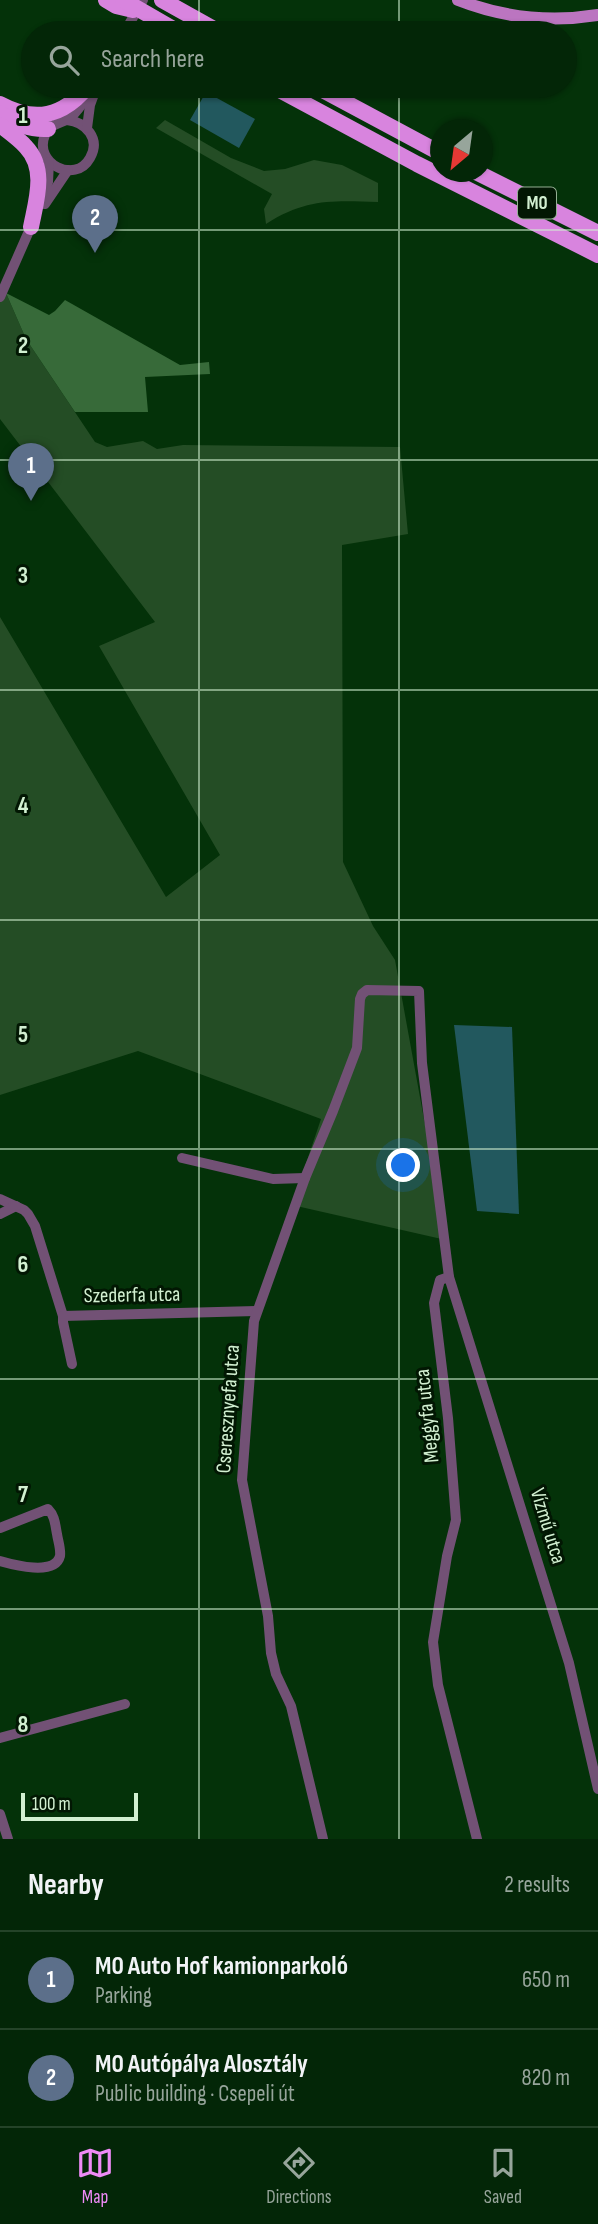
<!DOCTYPE html>
<html lang="en">
<head>
<meta charset="utf-8">
<style>
	body { margin:0; font-family:"Sofia Sans Condensed",sans-serif; background:#0d2e11; color:#f1f3f6 }
	.compass { position:absolute; left:430px; top:119px; width:63px; height:63px; border-radius:50%; background:#032607; box-shadow:0 2px 5px #0004; rotate:209deg }
	.scale { position:absolute; left:21px; bottom:18px; width:117px; box-sizing:border-box; padding-left:7px; border:4px solid #d2f0d1; border-top:0; font-size:19px; line-height:24px; white-space:nowrap; color:#d2f0d1; -webkit-text-stroke:5px #021703; paint-order:stroke }
	.you { position:absolute; left:404px; top:1166px; width:24px; height:24px; margin:-18px; border:5px solid #fff; border-radius:50%; background:#1a73e8; box-shadow:0 0 0 10px #1a73e833 }
	.badge { display:grid; place-items:center; width:46px; height:46px; border-radius:50%; background:#ef8bf7; color:#fff; font-size:23px; font-weight:700 }
	.pin { position:absolute; translate:-50% -58px; filter:drop-shadow(0 2px 4px #0008) }
	.pin::after { content:''; position:absolute; top:37px; width:24px; height:21px; background:inherit; clip-path:polygon(0 0,100% 0,50% 100%) }
	.list { margin:0; padding:0; list-style:none }
	h2 { display:flex; justify-content:space-between; align-items:center; height:91px; margin:0; padding:0 28px; font-size:30px }
	h2 small { font-size:23px; font-weight:400; color:#97a59b }
	.list li { display:grid; grid-template-columns:46px 1fr auto; gap:21px; align-items:center; box-sizing:border-box; height:98px; padding:0 28px; border-top:2px solid #244328 }
	.list b { display:block; font-size:26px; white-space:nowrap }
	.list p { margin:0; font-size:23px; white-space:nowrap; color:#97a59b }
	.list em { font-size:23px; font-style:normal; color:#97a59b }
	.icon { flex:none; width:38px; height:38px; fill:none; stroke:currentColor; stroke-width:2; stroke-linecap:round; stroke-linejoin:round }
	.map { position:relative; flex:none; width:598px; height:1839px; overflow:hidden }
	.search { position:absolute; background:#032607; box-shadow:0 2px 5px #0004; left:21px; right:21px; top:21px; height:77px; display:flex; align-items:center; gap:18px; box-sizing:border-box; padding:0 24px; border-radius:38px; color:#97a59b; font-size:26px }
	.sheet { height:287px; background:#032607 }
	nav { display:flex; justify-content:space-around; align-items:center; box-sizing:border-box; height:98px; border-top:2px solid #244328; background:#032607; font-size:19px; color:#97a59b }
	nav a { display:grid; justify-items:center; gap:4px }
	nav .on { color:#ef8bf7 }
	.map>svg:first-child { display:block }
</style>
</head>
<body>
<div class="map">
<svg width="598" height="1839" viewBox="0 0 598 1839">
	<rect width="100%" height="100%" fill="#043209"/>
	<g fill="#244d25">
		<path d="M165 120 231 158 264 171 285 169 314 160 342 165 378 183V202C333 201 307 198 266 224L264 209 272 194 156 128Z"/>
		<polygon points="0,290 6,293 26,339 95,442 107,447 143,441 157,449 183,445 400,447 408,534 342,545 343,862 373,926 395,960 446,1240 292,1205 321,1119 138,1051 0,1095 0,617 166,897 220,855 99,646 155,622 0,419"/>
	</g>
	<polygon fill="#376a39" points="6,293 49,315 55,311 65,300 180,365 209,362 210,374 145,377 148,412 75,412 26,339"/>
	<g fill="#22585e">
		<polygon points="206,92 255,119 239,148 190,120"/>
		<polygon points="454,1025 512,1027 519,1214 477,1211"/>
	</g>
	<g fill="none" stroke-linecap="round" stroke-linejoin="round">
		<g stroke="#725175" stroke-width="10">
			<polyline points="124,33 143,0"/>
			<path d="M67 120C86 122 101 139 90 158 75 185 33 163 45 135 51 122 62 124 71 117 79 110 85 100 91 91"/>
			<polyline points="87,128 90,105 97,86"/>
			<polyline points="41,200 48,182 49,162"/>
			<polyline points="45,204 68,170"/>
			<polyline points="0,297 33,222"/>
			<polyline points="182,1158 273,1179 305,1178"/>
			<polyline points="0,1199 24,1210 28,1214 35,1226 63,1316 256,1311"/>
			<polyline points="0,1214 16,1206"/>
			<polyline points="449,1277 440,1280 434,1303 448,1418 456,1520 447,1556 433,1642 438,1685 477,1839"/>
			<polyline points="63,1316 63,1322 72,1364"/>
			<path d="M0 1528 48 1509C55 1516 55 1524 57 1534 58 1541 61 1549 60 1556 55 1576 14 1565 0 1561"/>
			<polyline points="0,1738 125,1704"/>
			<polyline points="0,1814 8,1839"/>
			<polyline points="323,1839 291,1706 276,1674 271,1653 268,1616 242,1480 254,1321 305,1178 333,1111 357,1048 360,999 362,994 367,990 419,991 422,1063 449,1277 569,1663 598,1789"/>
		</g>
		<path stroke="#bb75c0" stroke-width="12" d="M458 0C504 18 549 23 598 15"/>
		<g stroke="#d884de" stroke-width="16">
			<polyline points="106,0 116,6 133,10"/>
			<polyline points="123,0 180,33"/>
			<polyline points="162,0 221,33"/>
			<polyline points="272,86 417,164 598,255"/>
			<polyline points="315,86 440,153"/>
			<path d="M0 104C35 123 63 117 88 86"/>
			<path d="M0 113C16 124 29 130 48 129"/>
			<path d="M0 125C9 132 19 139 26 147 47 169 36 201 31 227"/>
			<polyline points="476,172 598,233"/>
		</g>
	</g>
	<path fill="none" stroke="#d2f0d1" stroke-width="2" stroke-opacity="0.55" d="M199 0V33M399 0V33M199 86V1839M399 86V1839M0 230H598M0 460H598M0 690H598M0 920H598M0 1149H598M0 1379H598M0 1609H598"/>
	<g text-anchor="middle" dominant-baseline="central" stroke-width="6" stroke-linejoin="round" paint-order="stroke">
		<rect fill="#021703" stroke="#94af93" stroke-width="2" x="518" y="187.5" width="38" height="31" rx="5"/>
		<g font-size="19" font-weight="bold" fill="#d2f0d1">
			<text x="537" y="203">M0</text>
		</g>
		<g font-size="21" fill="#d2f0d1" stroke="#021703">
			<text transform="translate(132 1295) rotate(-1)">Szederfa utca</text>
			<text transform="translate(228 1409) rotate(-86)">Cseresznyefa utca</text>
			<text transform="translate(427 1416) rotate(-96)">Meggyfa utca</text>
			<text transform="translate(548 1526) rotate(73)">Vízmű utca</text>
		</g>
	</g>
	<g font-size="23" text-anchor="middle" font-weight="bold" fill="#d2f0d1" stroke="#021703" stroke-width="6" stroke-linejoin="round" paint-order="stroke">
		<text x="23" y="123">1</text>
		<text x="23" y="353">2</text>
		<text x="23" y="583">3</text>
		<text x="23" y="813">4</text>
		<text x="23" y="1042">5</text>
		<text x="23" y="1272">6</text>
		<text x="23" y="1502">7</text>
		<text x="23" y="1732">8</text>
	</g>
</svg>
<svg class="compass" viewBox="-18 -18 36 36"><path d="M0-13l5 13h-10z" fill="#e53935"/><path d="M0 13l5-13h-10z" fill="#97a59b"/></svg>
<div class="scale">100 m</div>
<div class="you"></div>
<div class="pin badge" style="left:31px;top:501px;background:#5c6f8a">1</div>
<div class="pin badge" style="left:95px;top:253px;background:#5c6f8a">2</div>
<div class="search"><svg class="icon" aria-label="search" viewBox="0 0 24 24"><circle cx="10" cy="10" r="6"/><path d="M15 15l6 6"/></svg>Search here</div>
</div>
<section class="sheet">
<h2>Nearby<small>2 results</small></h2>
<ul class="list">
<li><span class="badge" style="background:#5c6f8a">1</span><div><b>M0 Auto Hof kamionparkoló</b><p>Parking</p></div><em>650 m</em></li>
<li><span class="badge" style="background:#5c6f8a">2</span><div><b>M0 Autópálya Alosztály</b><p>Public building · Csepeli út</p></div><em>820 m</em></li>
</ul>
</section>
<nav>
<a class="on"><svg class="icon" aria-label="map" viewBox="0 0 24 24"><path d="M3 6l6-2 6 2 6-2v14l-6 2-6-2-6 2zM9 4v14M15 6v14"/></svg>Map</a>
<a><svg class="icon" aria-label="directions" viewBox="0 0 24 24"><path d="M12 3l9 9-9 9-9-9zM9 14v-3h6M13 9l2 2-2 2"/></svg>Directions</a>
<a><svg class="icon" aria-label="saved" viewBox="0 0 24 24"><path d="M7 4h10v16l-5-4-5 4z"/></svg>Saved</a>
</nav>
</body>
</html>
